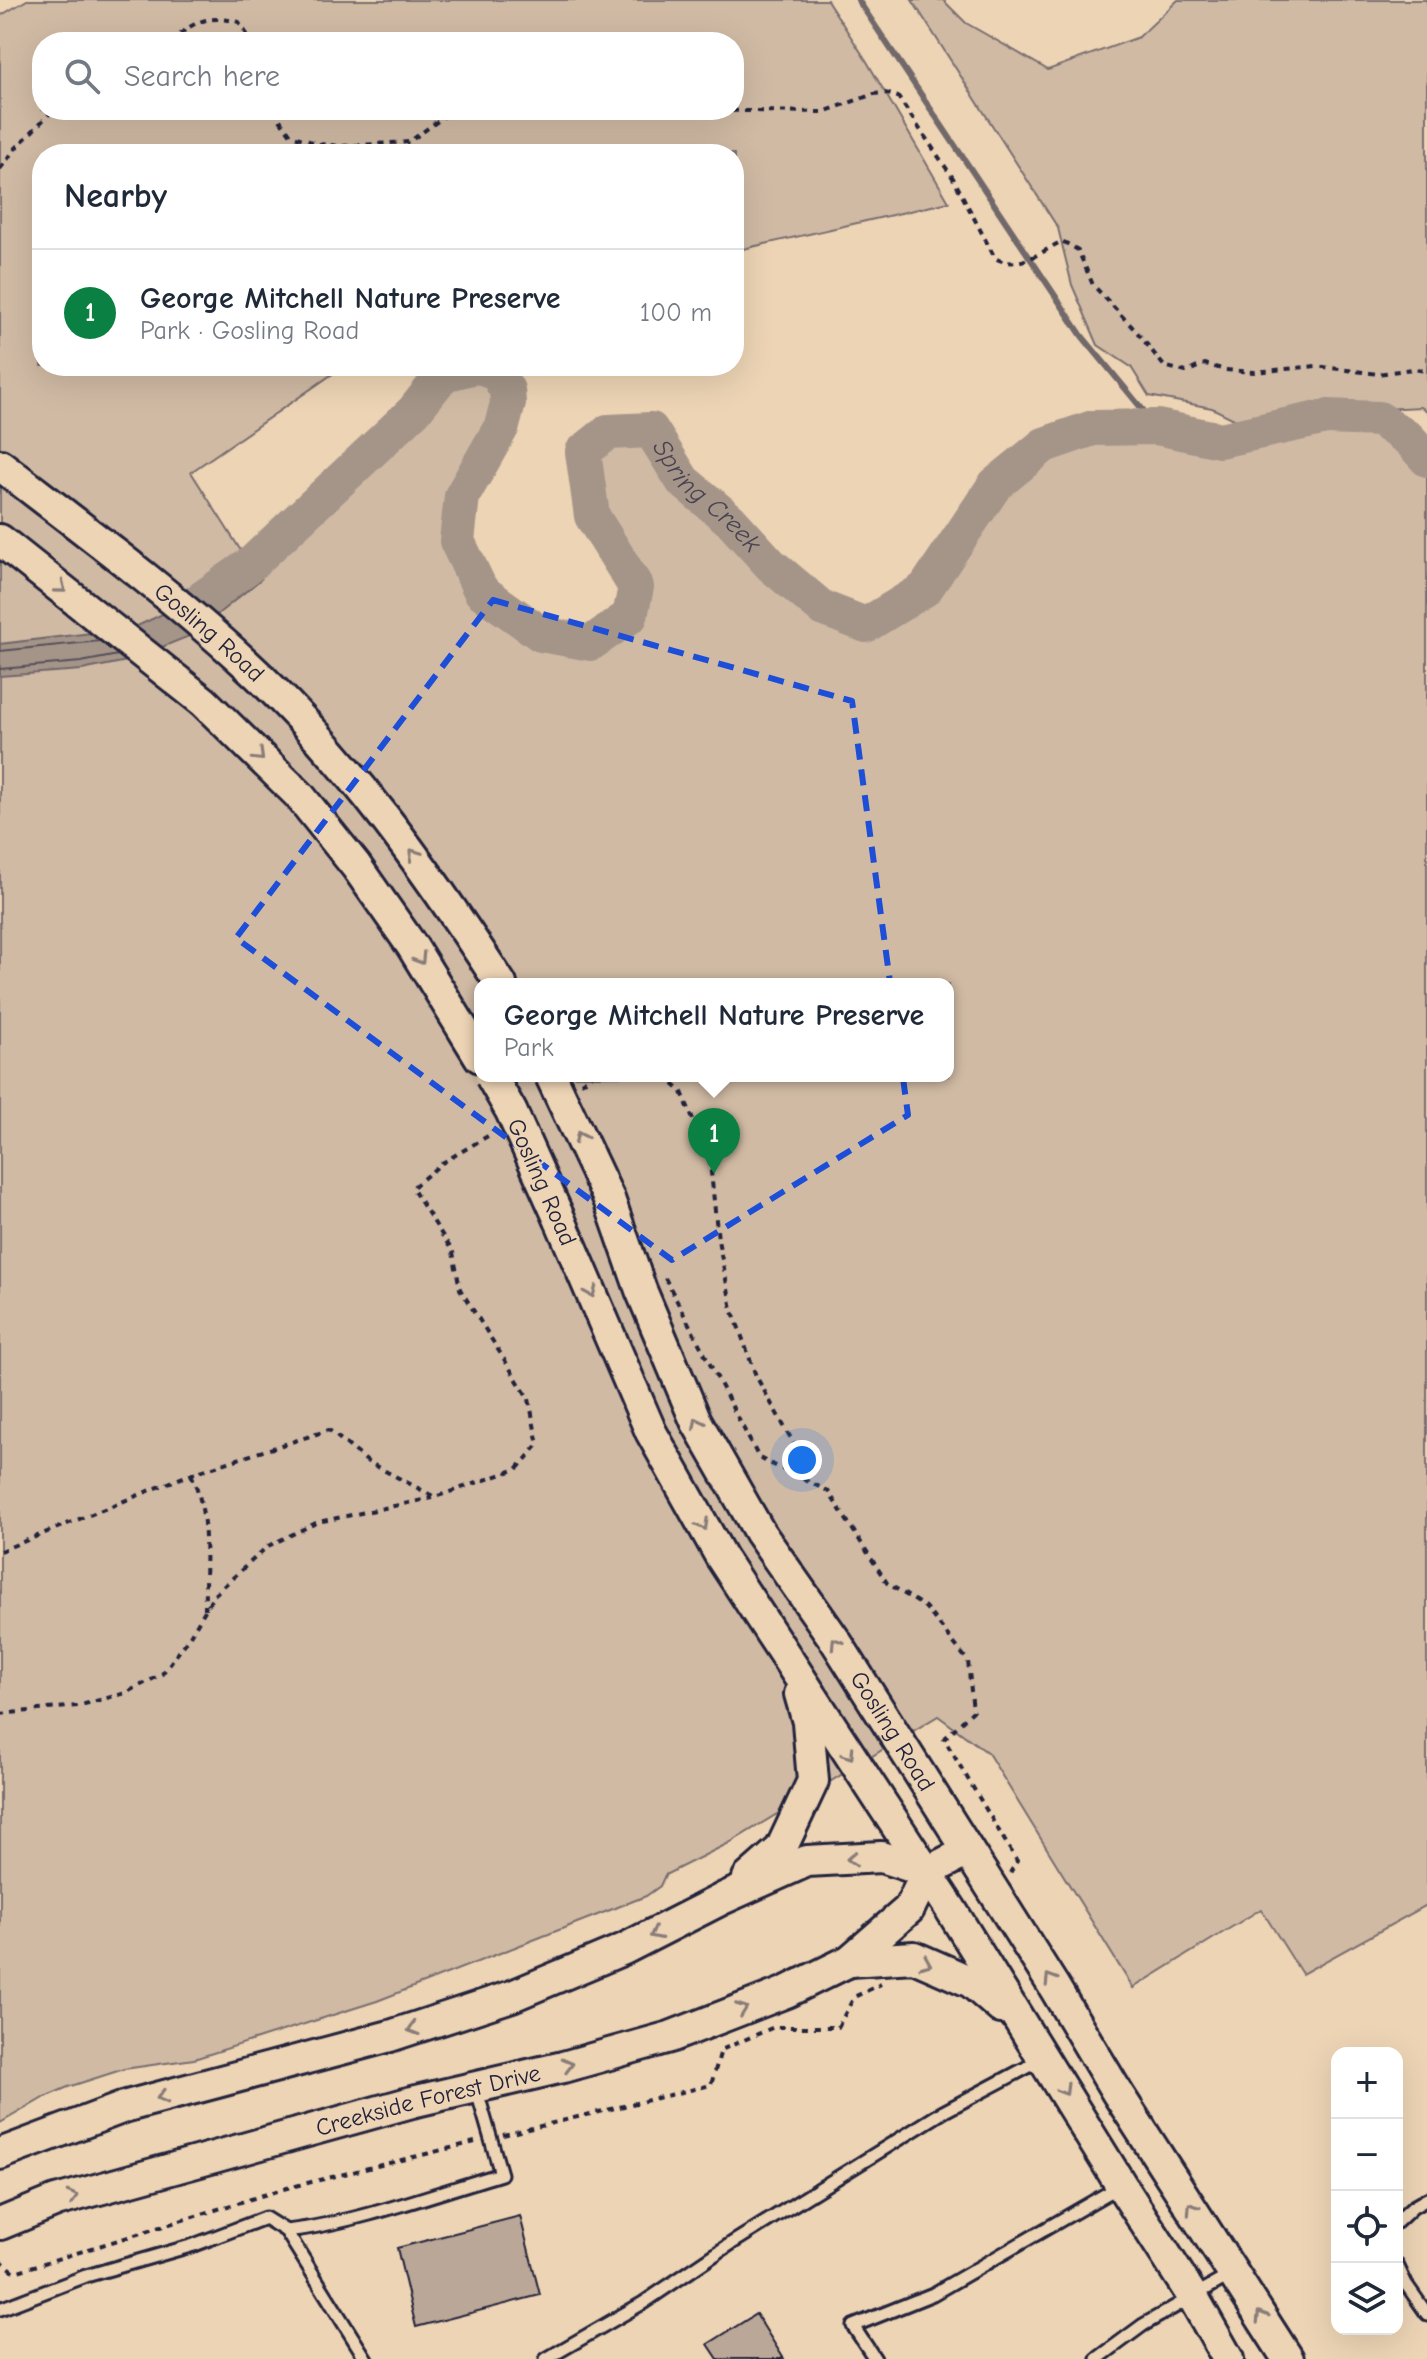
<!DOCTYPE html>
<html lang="en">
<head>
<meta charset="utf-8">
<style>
	body { margin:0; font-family:"Comic Neue",sans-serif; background:#f6f6f7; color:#1f2937 }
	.controls { position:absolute; right:24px; bottom:24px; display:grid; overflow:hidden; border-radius:16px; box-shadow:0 8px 32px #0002 }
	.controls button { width:72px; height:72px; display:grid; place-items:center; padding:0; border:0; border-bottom:2px solid #e0e1e3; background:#fff; color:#1f2937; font:40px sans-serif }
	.you { position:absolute; left:802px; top:1460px; width:28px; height:28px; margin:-20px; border:6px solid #fff; border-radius:50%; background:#1a73e8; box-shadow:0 0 0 12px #1a73e833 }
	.badge { display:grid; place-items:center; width:52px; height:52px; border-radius:50%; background:#0b8043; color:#fff; font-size:26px; font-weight:700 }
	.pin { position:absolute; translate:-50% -66px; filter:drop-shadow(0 2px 4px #0008) }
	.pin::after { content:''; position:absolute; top:42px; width:28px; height:24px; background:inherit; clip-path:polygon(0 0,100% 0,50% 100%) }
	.popup { position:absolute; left:474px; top:978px; width:480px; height:104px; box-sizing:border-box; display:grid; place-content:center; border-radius:16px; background:#fff; filter:drop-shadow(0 2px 6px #0005); font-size:26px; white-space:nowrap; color:#747a83 }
	.popup b { font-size:30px; color:#1f2937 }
	.popup::after { content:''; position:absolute; left:50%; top:100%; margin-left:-16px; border:16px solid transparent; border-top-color:#fff }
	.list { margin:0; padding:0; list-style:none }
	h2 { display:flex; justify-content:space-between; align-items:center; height:104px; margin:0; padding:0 32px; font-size:34px }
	h2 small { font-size:26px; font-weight:400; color:#747a83 }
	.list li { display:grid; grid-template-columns:52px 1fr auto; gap:24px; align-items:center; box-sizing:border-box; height:128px; padding:0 32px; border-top:2px solid #e0e1e3 }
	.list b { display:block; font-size:30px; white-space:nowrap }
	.list p { margin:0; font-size:26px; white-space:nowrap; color:#747a83 }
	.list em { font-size:26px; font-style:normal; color:#747a83 }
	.icon { flex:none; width:44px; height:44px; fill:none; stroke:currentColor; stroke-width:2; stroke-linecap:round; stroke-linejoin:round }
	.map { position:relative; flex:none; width:1427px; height:2359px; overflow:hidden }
	.search { position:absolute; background:#fff; box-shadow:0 8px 32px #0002; left:32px; top:32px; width:712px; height:88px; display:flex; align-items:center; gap:20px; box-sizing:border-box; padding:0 28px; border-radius:32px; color:#747a83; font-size:30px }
	.panel { position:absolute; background:#fff; box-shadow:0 8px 32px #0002; left:32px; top:144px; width:712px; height:232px; border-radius:32px }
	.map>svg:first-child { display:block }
</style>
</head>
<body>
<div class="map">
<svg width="1427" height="2359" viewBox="0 0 1427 2359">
	<rect width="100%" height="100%" fill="#edd4b5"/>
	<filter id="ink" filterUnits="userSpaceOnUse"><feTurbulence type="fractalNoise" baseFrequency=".0125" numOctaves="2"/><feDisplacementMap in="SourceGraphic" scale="16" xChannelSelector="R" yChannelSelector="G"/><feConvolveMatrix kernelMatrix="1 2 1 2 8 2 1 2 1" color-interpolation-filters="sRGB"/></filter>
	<g filter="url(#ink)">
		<g fill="#d0baa4" stroke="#796e70" stroke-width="2" fill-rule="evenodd">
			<path d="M27 0H827L866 60 949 202 734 251V154H42V366H344L191 472 250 565 414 411 438 381 448 373 463 367 487 368 498 375 507 390 506 414 481 466 462 496 457 541 481 591 541 634 590 643 630 616 636 587 592 516 583 452 608 432 651 430 683 481 730 520 771 565 822 608 866 625 925 589 995 485 1044 445 1093 428 1157 427 1220 440 1327 417 1379 419 1409 439 1427 459V1905L1302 1974 1261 1909 1133 1988 988 1753 938 1716 731 1842 665 1875 660 1886 646 1896 377 2001 194 2059 124 2069 68 2087 45 2097 0 2123V16ZM42 42H734V110H42ZM480 984H948V1076H480Z"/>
			<polygon points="912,0 943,0 966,23 1048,70 1139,37 1178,0 1427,0 1427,411 1421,407 1303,413 1238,421 1212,408 1149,396 1131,367 1098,345 1072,285 1058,228"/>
		</g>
		<polygon fill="#a59589" stroke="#71676a" stroke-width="2" points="223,565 261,579 192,635 127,661 82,670 0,676 0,644 133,628 165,613"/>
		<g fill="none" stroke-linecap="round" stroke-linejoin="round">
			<g stroke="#56505a" stroke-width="2">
				<polyline points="197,599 224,575 241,581 241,586 211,610"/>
				<polyline points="0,651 100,641"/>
				<polyline points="0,669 81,662 118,655"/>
			</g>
			<polyline stroke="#71676a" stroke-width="6" points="858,0 1082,336 1157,427"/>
			<path stroke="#a59589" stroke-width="36" id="s1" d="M200 600 250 565 414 411 438 381 448 373 475 366 487 368 498 375 507 390 508 403 502 426 462 496 457 541 481 591 541 634 591 643 630 616 636 587 592 516 583 452 608 432 651 430 683 481 730 520 771 565 822 608 866 625 925 589 995 485 1044 445 1093 428 1157 427 1220 440 1327 417 1379 419 1409 439 1427 459"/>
		</g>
		<g fill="#baa797" stroke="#22223b" stroke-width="2">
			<polygon points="520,2216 540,2295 416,2327 397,2248"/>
			<polygon points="756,2314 784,2359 718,2359 708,2344"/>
		</g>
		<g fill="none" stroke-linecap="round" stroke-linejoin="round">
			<defs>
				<g id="service">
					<polyline points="1397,2222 1413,2207 1427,2199"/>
					<path d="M286 2231C356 2223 434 2194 501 2174L476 2088"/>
					<polyline points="1397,2265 1406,2284 1427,2314"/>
					<polyline points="0,2309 86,2276 194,2245 265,2218 286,2231 366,2359"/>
					<polyline points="546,2359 643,2303 732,2243 943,2112 1041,2060"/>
					<polyline points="875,2359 853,2326 933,2294 1120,2186"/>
					<polyline points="1097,2359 1143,2325 1232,2274"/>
				</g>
				<g id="secondary">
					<path id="s2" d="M0 465C83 529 168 592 245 663 347 757 426 869 501 984"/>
					<polyline points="0,540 204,702 299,795 356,866 412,946 480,1057"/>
					<path id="s3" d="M609 1199 641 1290 696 1421 760 1533 835 1640 1053 1985 1118 2094 1288 2359"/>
					<polyline points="560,1220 651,1432 721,1557 950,1908 1121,2185 1193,2297 1228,2359"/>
					<polyline points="748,1878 781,1849 813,1781 808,1722 800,1694"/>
					<polyline points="849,1961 914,1957 971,1982 1001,2008"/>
					<polyline points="0,2154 127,2106 390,2036 512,1996 624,1949 724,1898 807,1861 881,1857 927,1872"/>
					<path id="s4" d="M0 2224 56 2201 412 2102 563 2067 670 2037 786 1992 849 1961 909 1909 927 1872 968 1851"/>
				</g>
			</defs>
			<use href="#service" stroke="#22223b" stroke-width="17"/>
			<use href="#secondary" stroke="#22223b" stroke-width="36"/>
			<g stroke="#22223b" stroke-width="4" stroke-dasharray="6 6" stroke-linecap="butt">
				<path d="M171 42C195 20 207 15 239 22L252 42"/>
				<polyline points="273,110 291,135 318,144 341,146 409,142 453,110"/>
				<path d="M672 110 823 112 874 94 885 93 898 97 953 178 995 258C1018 271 1041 252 1062 241L1078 250 1093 285 1137 332 1164 366 1186 372 1205 364 1225 370 1255 372 1316 366 1378 374 1412 369 1427 371"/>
				<polyline points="0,169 16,148 53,110"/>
				<polyline points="664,1076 682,1092 710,1162 718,1240 732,1309 756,1376 794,1444 788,1471"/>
				<polyline points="581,1083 592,1076"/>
				<polyline points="665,1278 759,1458 828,1491 887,1583 925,1607 968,1661 973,1711 944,1739 1017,1861 1010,1873"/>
				<path d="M191 1474C211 1515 204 1565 205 1609"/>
				<polyline points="0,1551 191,1474 329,1430 368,1462 435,1497 517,1469 538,1445 529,1399 460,1289 453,1252 412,1188 442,1163 493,1133"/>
				<polyline points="0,1714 77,1706 126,1693 162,1674 187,1641 214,1595 268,1546 318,1522 432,1498"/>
				<polyline points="503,2135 711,2085 721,2050 774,2027 838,2027 854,1997 881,1984"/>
				<polyline points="0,2260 15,2272 283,2189 475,2142"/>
			</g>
			<use href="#service" stroke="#edd4b5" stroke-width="11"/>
			<use href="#secondary" stroke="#edd4b5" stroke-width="30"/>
			<defs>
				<g id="secondary-bridge">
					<polyline points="491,1076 511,1111 560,1220"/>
					<polyline points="551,1076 609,1199"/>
				</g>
			</defs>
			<use href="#secondary-bridge" stroke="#22223b" stroke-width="36" stroke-linecap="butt"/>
			<use href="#secondary-bridge" stroke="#edd4b5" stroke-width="30"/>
		</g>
		<defs><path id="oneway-chevron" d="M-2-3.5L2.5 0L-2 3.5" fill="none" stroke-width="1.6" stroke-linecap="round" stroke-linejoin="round" transform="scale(2)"/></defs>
		<g stroke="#887b78">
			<use href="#oneway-chevron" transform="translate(61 588) rotate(39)"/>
			<use href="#oneway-chevron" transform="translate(259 756) rotate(44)"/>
			<use href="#oneway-chevron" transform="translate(414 854) rotate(-125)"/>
			<use href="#oneway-chevron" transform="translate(420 959) rotate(58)"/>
			<use href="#oneway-chevron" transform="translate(580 1137) rotate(-115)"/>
			<use href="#oneway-chevron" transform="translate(591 1292) rotate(67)"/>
			<use href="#oneway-chevron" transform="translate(698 1423) rotate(-117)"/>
			<use href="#oneway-chevron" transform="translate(703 1525) rotate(61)"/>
			<use href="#oneway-chevron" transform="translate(836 1643) rotate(-123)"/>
			<use href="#oneway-chevron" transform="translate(849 1754) rotate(57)"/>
			<use href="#oneway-chevron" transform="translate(852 1859) rotate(177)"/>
			<use href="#oneway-chevron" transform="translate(655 1934) rotate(153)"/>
			<use href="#oneway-chevron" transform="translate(926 1963) rotate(23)"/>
			<use href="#oneway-chevron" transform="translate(1050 1979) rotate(-122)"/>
			<use href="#oneway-chevron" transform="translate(742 2009) rotate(-21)"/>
			<use href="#oneway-chevron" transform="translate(413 2029) rotate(162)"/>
			<use href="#oneway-chevron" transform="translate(568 2065) rotate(-15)"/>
			<use href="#oneway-chevron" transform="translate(1064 2090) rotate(59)"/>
			<use href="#oneway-chevron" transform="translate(162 2097) rotate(165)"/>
			<use href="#oneway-chevron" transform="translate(73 2197) rotate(-15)"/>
			<use href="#oneway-chevron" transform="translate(1192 2208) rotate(-123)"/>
			<use href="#oneway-chevron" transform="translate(1261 2316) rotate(-122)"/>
		</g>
	</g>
	<path fill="none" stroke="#1d4ed8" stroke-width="6" stroke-dasharray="16 10" stroke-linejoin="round" d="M493 600 852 701 908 1115 672 1260 236 938Z"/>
	<g text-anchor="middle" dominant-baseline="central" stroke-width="6" stroke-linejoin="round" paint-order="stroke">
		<g font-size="24" fill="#22223b" stroke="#edd4b5">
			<text stroke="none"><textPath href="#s2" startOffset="268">Gosling Road</textPath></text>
			<text transform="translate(542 1182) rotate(66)">Gosling Road</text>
			<text stroke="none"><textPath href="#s3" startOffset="606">Gosling Road</textPath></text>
			<text stroke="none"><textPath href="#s4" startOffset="446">Creekside Forest Drive</textPath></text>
		</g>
		<g font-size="26" font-style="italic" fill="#494452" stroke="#edd4b5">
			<text stroke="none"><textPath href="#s1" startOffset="1138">Spring Creek</textPath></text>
		</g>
	</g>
</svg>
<div class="controls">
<button>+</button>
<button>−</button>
<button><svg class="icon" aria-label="locate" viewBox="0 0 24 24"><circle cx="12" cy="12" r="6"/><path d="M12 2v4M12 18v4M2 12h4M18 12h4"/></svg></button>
<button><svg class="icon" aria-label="layers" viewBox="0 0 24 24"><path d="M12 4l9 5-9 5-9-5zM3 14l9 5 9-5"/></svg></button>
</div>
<div class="you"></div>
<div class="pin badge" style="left:714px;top:1174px">1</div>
<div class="popup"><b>George Mitchell Nature Preserve</b>Park</div>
<div class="search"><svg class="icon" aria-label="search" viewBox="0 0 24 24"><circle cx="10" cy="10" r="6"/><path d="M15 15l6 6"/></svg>Search here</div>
<section class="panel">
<h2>Nearby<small></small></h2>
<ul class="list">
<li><span class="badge">1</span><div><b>George Mitchell Nature Preserve</b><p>Park · Gosling Road</p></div><em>100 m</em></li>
</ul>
</section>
</div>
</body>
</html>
